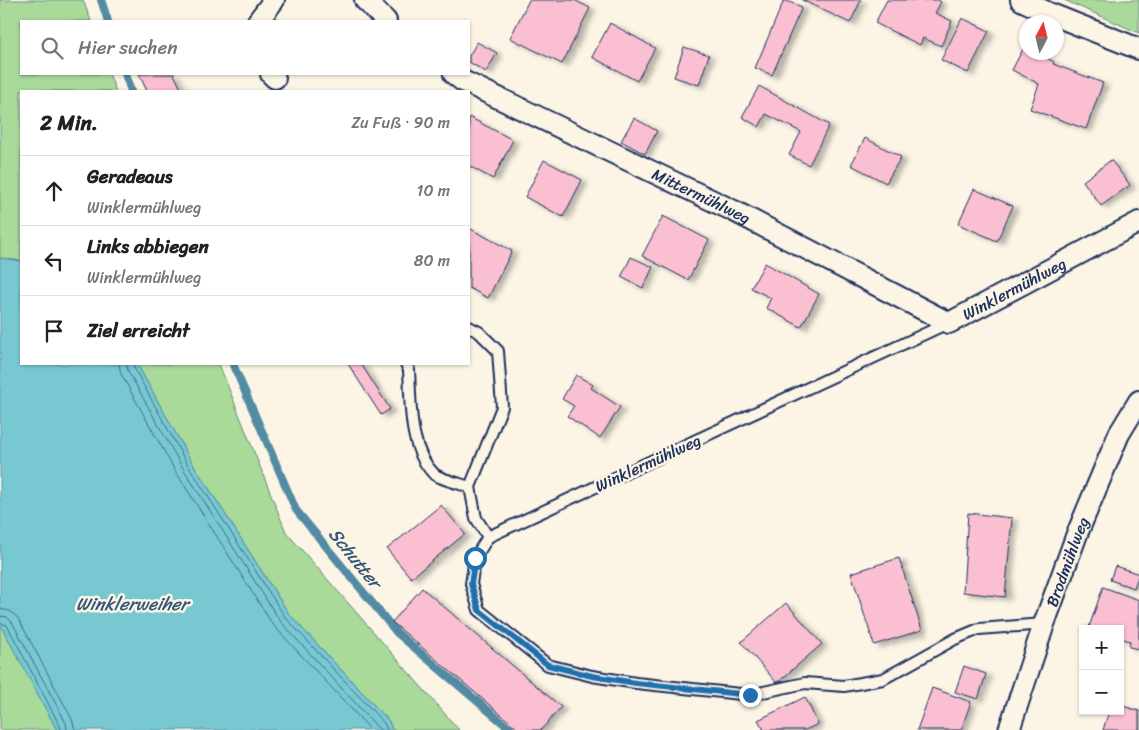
<!DOCTYPE html>
<html lang="de">
<head>
<meta charset="utf-8">
<style>
	body { margin:0; font-family:Sriracha,sans-serif; background:#f6f6f6; color:#202124 }
	.controls { position:absolute; right:15px; bottom:15px; display:grid; overflow:hidden; border-radius:0px; box-shadow:0 1px 4px #0004 }
	.controls button { width:45px; height:45px; display:grid; place-items:center; padding:0; border:0; border-bottom:1px solid #e0e0e0; background:#fff; color:#202124; font:25px sans-serif }
	.compass { position:absolute; left:1019px; top:15px; width:45px; height:45px; border-radius:50%; background:#fff; box-shadow:0 1px 4px #0004; rotate:7deg }
	.stop { position:absolute; width:15px; height:15px; margin:-11px; border:4px solid #1f6fb2; border-radius:50%; background:#fff }
	.stop.end { background:#1f6fb2; border-color:#fff; box-shadow:0 1px 5px #0008 }
	.list { margin:0; padding:0; list-style:none }
	h2 { display:flex; justify-content:space-between; align-items:center; height:65px; margin:0; padding:0 20px; font-size:21px }
	h2 small { font-size:16px; font-weight:400; color:#757577 }
	.list li { display:grid; grid-template-columns:32px 1fr auto; gap:15px; align-items:center; box-sizing:border-box; height:70px; padding:0 20px; border-top:1px solid #e0e0e0 }
	.list b { display:block; font-size:19px; white-space:nowrap }
	.list p { margin:0; font-size:16px; white-space:nowrap; color:#757577 }
	.list em { font-size:16px; font-style:normal; color:#757577 }
	.icon { flex:none; width:28px; height:28px; fill:none; stroke:currentColor; stroke-width:2; stroke-linecap:round; stroke-linejoin:round }
	.map { position:relative; flex:none; width:1139px; height:730px; overflow:hidden }
	.search { position:absolute; background:#fff; box-shadow:0 1px 4px #0004; left:20px; top:20px; width:450px; height:55px; display:flex; align-items:center; gap:12px; box-sizing:border-box; padding:0 18px; border-radius:0px; color:#757577; font-size:19px }
	.panel { position:absolute; background:#fff; box-shadow:0 1px 4px #0004; left:20px; top:90px; width:450px; height:275px; border-radius:0px }
	.map>svg:first-child { display:block }
</style>
</head>
<body>
<div class="map">
<svg width="1139" height="730" viewBox="0 0 1139 730">
	<defs>
		<filter id="shadow"><feDropShadow dx="5.5" dy="3" stdDeviation="2.5" flood-color="#0004"/></filter>
	</defs>
	<rect width="100%" height="100%" fill="#fcf5e5"/>
	<filter id="ink" filterUnits="userSpaceOnUse"><feTurbulence type="fractalNoise" baseFrequency=".02" numOctaves="2"/><feDisplacementMap in="SourceGraphic" scale="10" xChannelSelector="R" yChannelSelector="G"/><feConvolveMatrix kernelMatrix="1 2 1 2 8 2 1 2 1" color-interpolation-filters="sRGB"/></filter>
	<g filter="url(#ink)">
		<g fill="#a9da9a" stroke="#62847c">
			<polygon points="0,0 83,0 91,21 21,21 21,74 109,74 116,91 21,91 21,261 0,258"/>
			<polygon points="1064,0 1139,0 1139,33"/>
			<polygon points="137,364 219,364 286,532 459,730 392,730 389,721 289,614 190,459"/>
			<polygon points="0,624 57,730 0,730"/>
		</g>
		<polygon fill="#78c8d2" stroke="#538ba4" points="0,258 21,261 21,364 137,364 190,459 289,614 389,721 392,730 57,730 0,624"/>
		<g fill="none" stroke-linecap="round" stroke-linejoin="round">
			<g stroke="#406c8c" stroke-width="1">
				<polyline points="119,364 121,374 174,469 273,625 371,730"/>
				<polyline points="127,364 128,371 181,465 280,621 380,730"/>
				<polyline points="133,364 134,368 186,462 285,617 384,723 387,730"/>
				<polyline points="0,609 10,611 18,618 72,719 75,730"/>
				<polyline points="0,616 7,617 12,622 66,723 67,730"/>
				<polyline points="0,623 7,625 60,726 61,730"/>
			</g>
			<g stroke="#538ba4" stroke-width="8">
				<polyline points="101,0 108,21"/>
				<polyline points="125,74 131,91"/>
				<polyline points="233,364 296,510 397,633 511,730"/>
			</g>
		</g>
		<g fill="#fabfd0" stroke="#1b2f5e" filter="url(#shadow)">
			<polygon points="529,0 574,0 590,8 562,64 510,38"/>
			<polygon points="784,0 802,7 772,75 755,68"/>
			<polygon points="802,0 861,0 850,23"/>
			<polygon points="887,0 938,0 941,2 935,13 952,21 941,46 923,38 920,45 875,23"/>
			<polygon points="962,18 989,31 968,73 941,60"/>
			<polygon points="610,23 655,48 637,81 592,57"/>
			<polygon points="477,42 497,53 486,72 469,62 469,56"/>
			<polygon points="684,47 709,55 699,85 674,77"/>
			<polygon points="1024,47 1026,48 1026,52 1036,52 1054,62 1053,64 1103,83 1086,129 1030,109 1039,84 1012,70"/>
			<polygon points="139,74 174,74 182,91 147,91"/>
			<polygon points="759,86 829,125 809,165 789,155 801,132 766,114 759,127 742,117"/>
			<polygon points="469,117 513,140 493,179 469,166"/>
			<polygon points="634,118 657,131 645,154 621,141"/>
			<polygon points="865,138 901,157 886,183 851,165"/>
			<polygon points="544,160 582,180 563,217 525,197"/>
			<polygon points="1111,160 1130,185 1101,206 1083,181"/>
			<polygon points="974,189 1013,206 997,241 958,224"/>
			<polygon points="663,216 709,240 688,280 642,256"/>
			<polygon points="469,228 512,251 488,298 469,288"/>
			<polygon points="631,257 653,267 643,288 621,277"/>
			<polygon points="765,263 819,294 801,327 766,308 771,298 751,288"/>
			<polygon points="348,364 361,364 390,409 381,415"/>
			<polygon points="576,375 593,385 591,388 620,407 600,438 567,416 574,406 562,399"/>
			<polygon points="441,505 465,534 411,578 387,549"/>
			<polygon points="968,513 1012,518 1005,597 963,592"/>
			<polygon points="899,558 922,630 874,645 851,573"/>
			<polygon points="1115,566 1139,574 1134,588 1110,580"/>
			<polygon points="1103,587 1139,600 1139,649 1129,647 1130,641 1120,638 1120,629 1094,629 1089,627"/>
			<polygon points="422,588 561,707 541,730 519,730 392,622"/>
			<polygon points="786,603 822,644 777,683 741,642"/>
			<polygon points="964,666 986,674 978,699 955,692"/>
			<polygon points="932,688 971,702 961,730 917,730"/>
			<polygon points="805,697 818,724 805,730 764,730 758,720"/>
			<polygon points="1120,705 1139,711 1139,730 1103,730 1109,711 1120,711"/>
		</g>
		<g fill="none" stroke-linecap="round" stroke-linejoin="round">
			<defs>
				<g id="lane">
					<polyline points="948,323 488,537 475,558 471,584 479,610 548,665 592,676 636,683 750,695 805,683 844,686 883,679 955,639 979,629 1044,624"/>
					<polyline points="469,327 479,332 498,351 502,407 470,487 476,518 488,537"/>
					<path d="M406 364 409 370C411 403 408 448 434 474 440 479 461 484 470 487"/>
				</g>
				<g id="street">
					<polyline points="365,0 386,21"/>
					<polyline points="1021,0 1051,14 1139,49"/>
					<polyline points="258,21 274,0"/>
					<polyline points="271,74 275,78"/>
					<path id="s1" d="M454 74 463 81 734 211 949 323 1139 222"/>
					<path id="s2" d="M1009 730 1044 624 1077 534 1119 434 1139 401"/>
				</g>
			</defs>
			<use href="#lane" stroke="#1b2f5e" stroke-width="14"/>
			<use href="#street" stroke="#1b2f5e" stroke-width="24"/>
			<use href="#lane" stroke="#fcf5e5" stroke-width="10"/>
			<use href="#street" stroke="#fcf5e5" stroke-width="20"/>
		</g>
	</g>
	<g fill="none" stroke-linecap="round" stroke-linejoin="round" filter="url(#ink)">
		<polyline stroke="#1f6fb2" stroke-width="6" points="475,558 471,584 479,610 548,665 592,676 636,683 750,695"/>
	</g>
	<g text-anchor="middle" dominant-baseline="central" stroke-width="5" stroke-linejoin="round" paint-order="stroke">
		<g font-size="16" fill="#1b2f5e" stroke="#fcf5e5">
			<text stroke="none"><textPath href="#s1" startOffset="276">Mittermühlweg</textPath></text>
			<text stroke="none"><textPath href="#s1" startOffset="628">Winklermühlweg</textPath></text>
			<text transform="translate(648 463) rotate(-25)">Winklermühlweg</text>
			<text stroke="none"><textPath href="#s2" startOffset="178">Brodmühlweg</textPath></text>
		</g>
		<g font-size="18" font-style="italic" fill="#32557b" stroke="#fcf5e5">
			<text transform="translate(355 558) rotate(51)">Schutter</text>
			<text x="132" y="604">Winklerweiher</text>
		</g>
	</g>
</svg>
<div class="controls">
<button>+</button>
<button>−</button>
</div>
<svg class="compass" viewBox="-18 -18 36 36"><path d="M0-13l5 13h-10z" fill="#e53935"/><path d="M0 13l5-13h-10z" fill="#757577"/></svg>
<div class="stop" style="left:475px;top:558px"></div>
<div class="stop end" style="left:750px;top:695px"></div>
<div class="search"><svg class="icon" aria-label="search" viewBox="0 0 24 24"><circle cx="10" cy="10" r="6"/><path d="M15 15l6 6"/></svg>Hier suchen</div>
<section class="panel">
<h2>2 Min.<small>Zu Fuß · 90 m</small></h2>
<ul class="list">
<li><svg class="icon" aria-label="ahead" viewBox="0 0 24 24"><path d="M12 20V5M6 11l6-6 6 6"/></svg><div><b>Geradeaus</b><p>Winklermühlweg</p></div><em>10 m</em></li>
<li><svg class="icon" aria-label="left" viewBox="0 0 24 24"><path d="M17 20v-9H6M10 6l-5 5 5 5"/></svg><div><b>Links abbiegen</b><p>Winklermühlweg</p></div><em>80 m</em></li>
<li><svg class="icon" aria-label="arrive" viewBox="0 0 24 24"><path d="M6 21V4h12l-3 4 3 4H6"/></svg><div><b>Ziel erreicht</b></div></li>
</ul>
</section>
</div>
</body>
</html>
